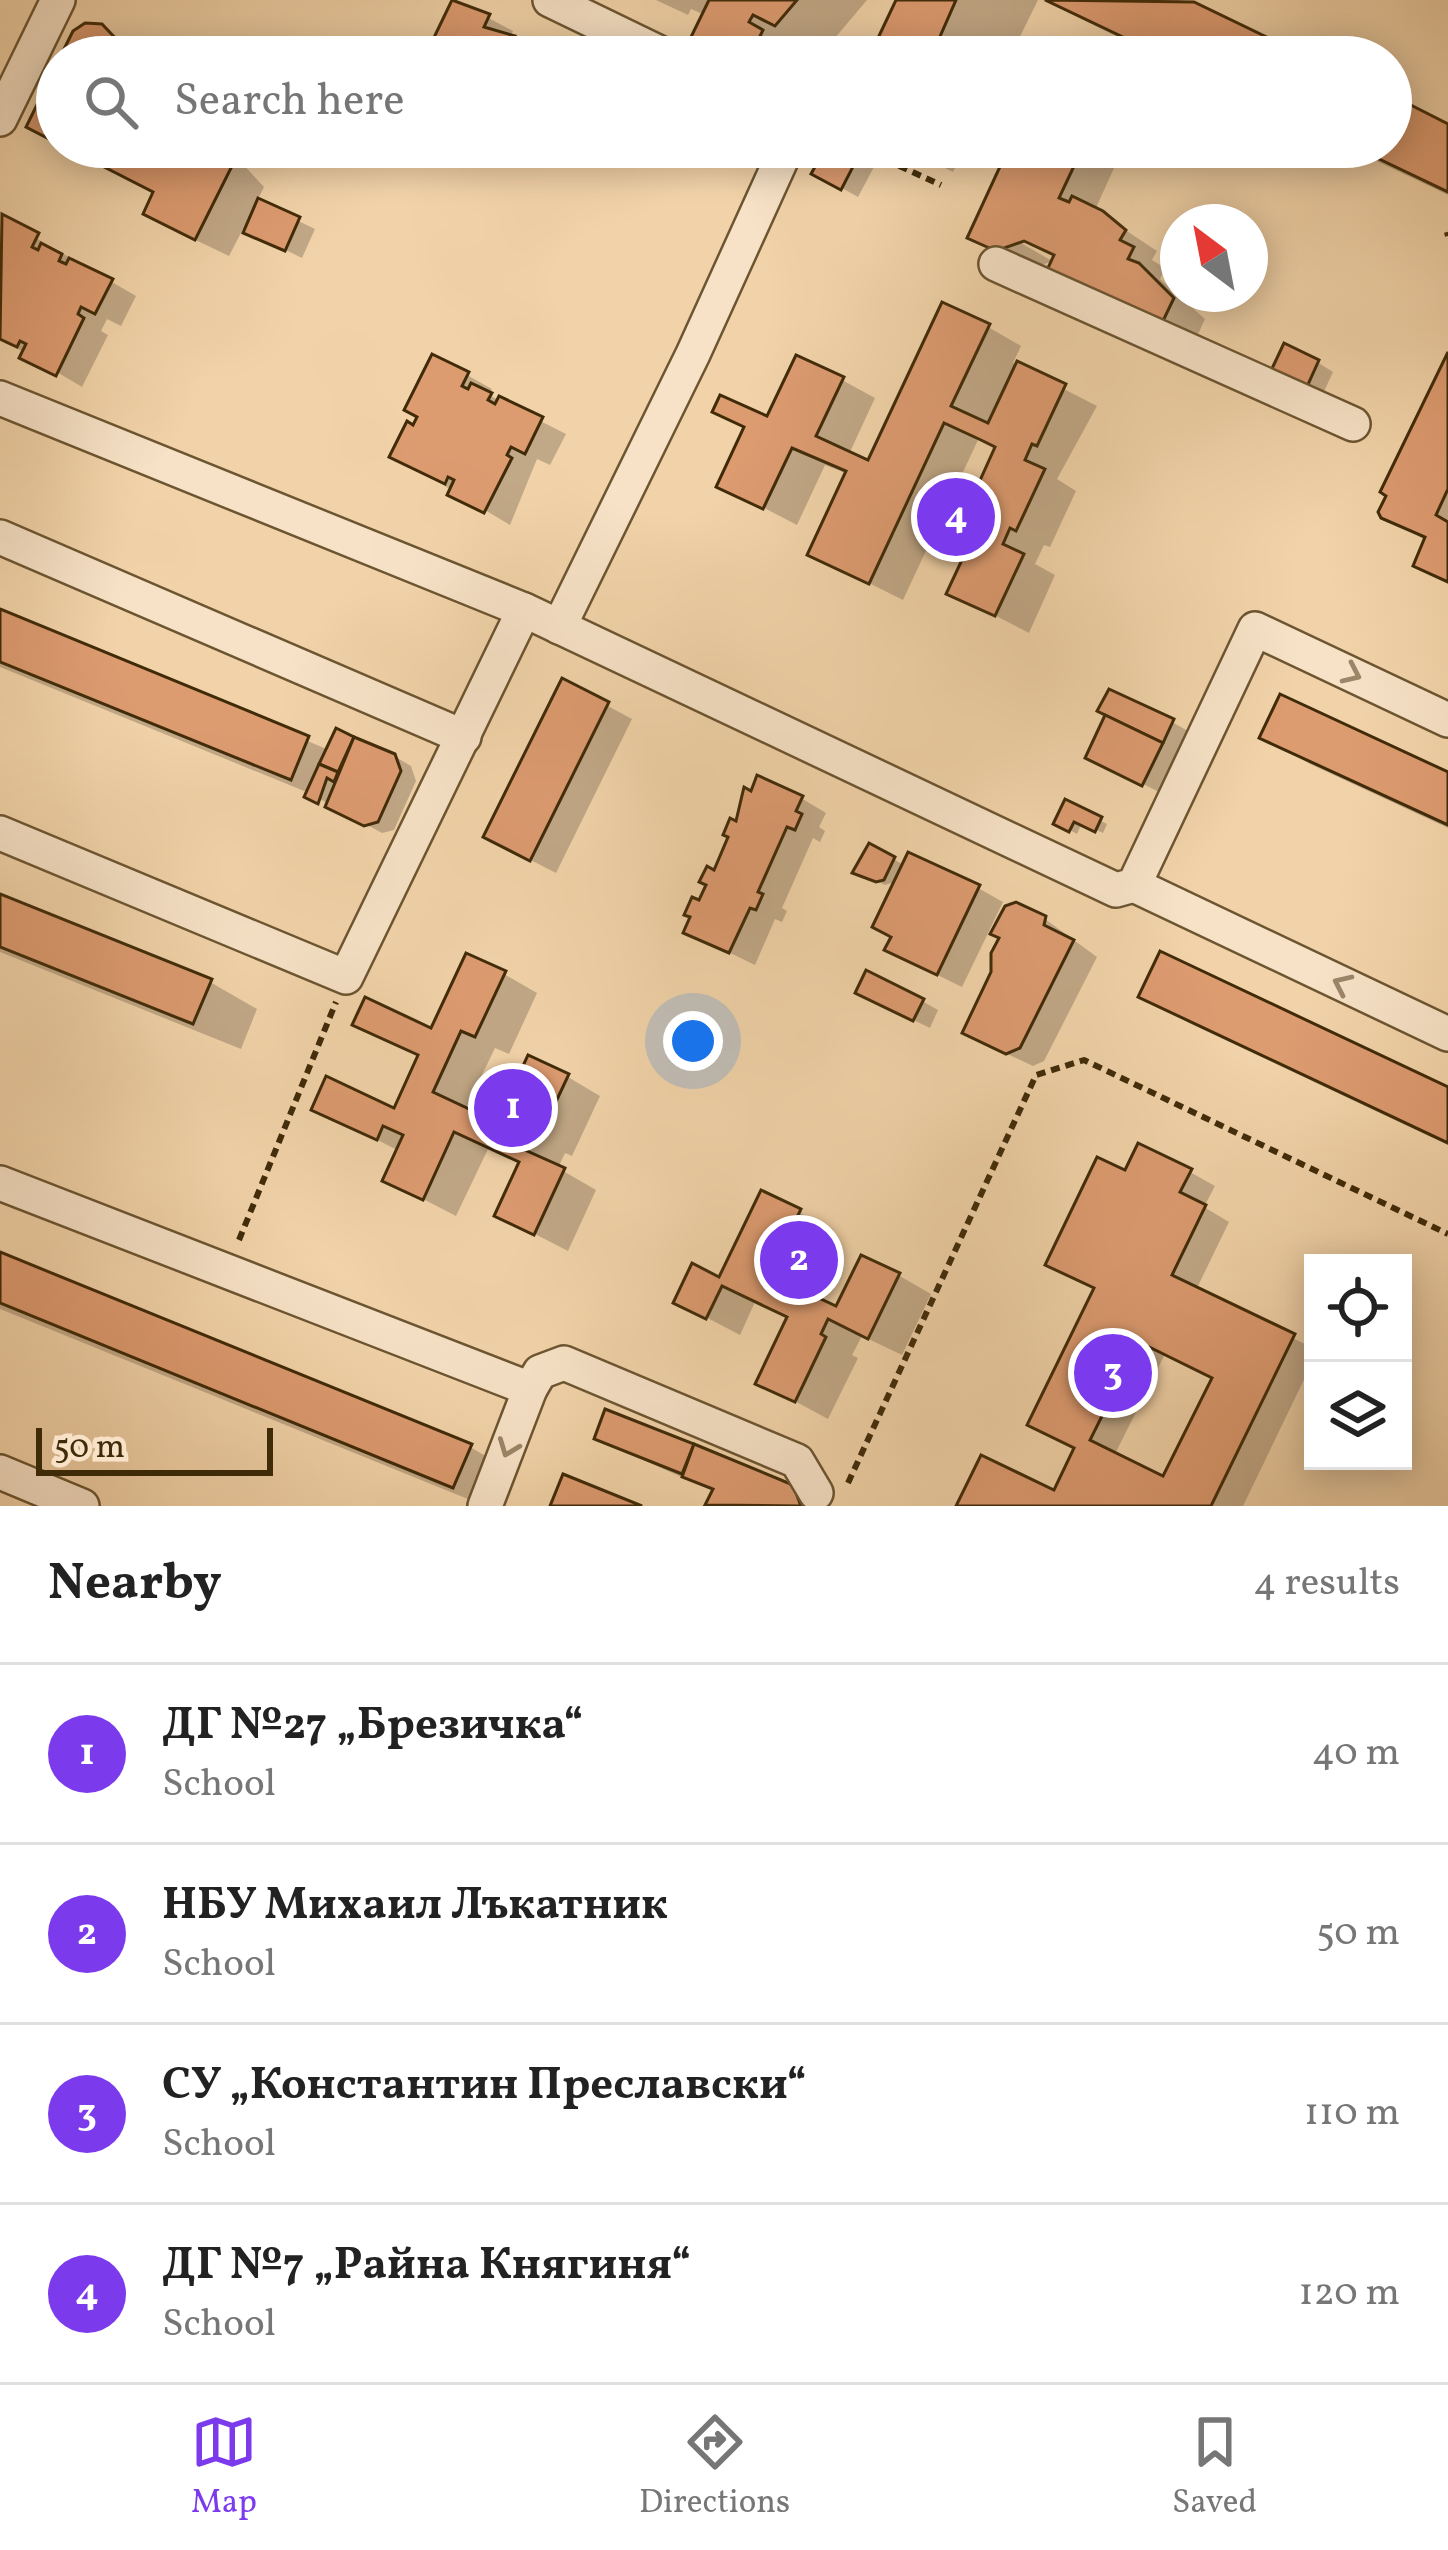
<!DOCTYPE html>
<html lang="en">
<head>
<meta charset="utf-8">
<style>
	body { margin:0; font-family:Vollkorn,serif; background:#f6f6f6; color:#222 }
	.controls { position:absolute; right:36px; bottom:36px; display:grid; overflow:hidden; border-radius:0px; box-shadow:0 6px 30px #0003 }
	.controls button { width:108px; height:108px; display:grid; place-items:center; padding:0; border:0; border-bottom:3px solid #e0e0e0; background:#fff; color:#222; font:60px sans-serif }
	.compass { position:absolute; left:1160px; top:204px; width:108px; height:108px; border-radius:50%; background:#fff; box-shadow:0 6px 30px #0003; rotate:328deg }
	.scale { position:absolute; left:36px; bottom:30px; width:237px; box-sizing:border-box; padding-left:12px; border:6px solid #402b09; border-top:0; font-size:33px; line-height:42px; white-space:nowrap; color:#402b09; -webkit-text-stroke:9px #f7e2c7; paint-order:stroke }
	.you { position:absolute; left:693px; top:1041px; width:42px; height:42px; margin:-30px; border:9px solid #fff; border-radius:50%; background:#1a73e8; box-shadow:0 0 0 18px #1a73e833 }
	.badge { display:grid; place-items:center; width:78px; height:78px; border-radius:50%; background:#7c3aed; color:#fff; font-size:39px; font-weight:700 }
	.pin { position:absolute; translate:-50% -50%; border:6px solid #fff; box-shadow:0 3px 12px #0006 }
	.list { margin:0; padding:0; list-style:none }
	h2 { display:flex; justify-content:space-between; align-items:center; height:156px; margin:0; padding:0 48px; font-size:51px }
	h2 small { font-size:39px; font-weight:400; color:#767676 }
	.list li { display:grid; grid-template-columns:78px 1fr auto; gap:36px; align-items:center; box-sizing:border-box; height:180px; padding:0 48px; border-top:3px solid #e0e0e0 }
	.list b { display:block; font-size:45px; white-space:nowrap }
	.list p { margin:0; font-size:39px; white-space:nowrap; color:#767676 }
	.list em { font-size:39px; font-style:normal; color:#767676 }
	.icon { flex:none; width:66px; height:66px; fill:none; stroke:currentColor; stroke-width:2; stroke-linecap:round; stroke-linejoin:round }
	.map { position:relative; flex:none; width:1448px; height:1506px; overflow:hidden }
	.search { position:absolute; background:#fff; box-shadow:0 6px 30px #0003; left:36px; right:36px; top:36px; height:132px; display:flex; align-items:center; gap:30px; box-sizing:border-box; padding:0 42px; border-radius:66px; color:#767676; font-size:45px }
	.sheet { height:876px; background:#fff }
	nav { display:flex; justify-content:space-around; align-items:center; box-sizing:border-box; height:168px; border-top:3px solid #e0e0e0; background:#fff; font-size:33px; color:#767676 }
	nav a { display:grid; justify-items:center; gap:6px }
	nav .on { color:#7c3aed }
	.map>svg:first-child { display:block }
</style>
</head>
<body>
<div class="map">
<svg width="1448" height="1506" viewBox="0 0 1448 1506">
	<rect width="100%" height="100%" fill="#f2d3a9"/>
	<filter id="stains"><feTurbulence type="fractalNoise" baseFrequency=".00167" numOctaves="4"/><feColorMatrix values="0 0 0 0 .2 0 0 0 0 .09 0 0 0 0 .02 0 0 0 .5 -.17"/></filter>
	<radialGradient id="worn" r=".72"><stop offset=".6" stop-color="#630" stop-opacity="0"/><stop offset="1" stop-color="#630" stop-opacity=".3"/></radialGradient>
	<g fill="#0003" fill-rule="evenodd">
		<polygon points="455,0 513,31 510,38 551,57 430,53"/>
		<polygon points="656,0 867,0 824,51 801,40 795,52 803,57 727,57 694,38 705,15 691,9 688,15"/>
		<polygon points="899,0 1038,0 1010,57 875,57"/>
		<polygon points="1043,0 1180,0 1300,57 1158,57"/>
		<polygon points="101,27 135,47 144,57 63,57"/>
		<polygon points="1391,105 1448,126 1448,195 1347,147 1391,147"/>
		<polygon points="67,147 227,147 264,187 257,201 315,229 302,258 243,229 229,256 179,232 156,192"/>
		<polygon points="493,147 545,147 535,168"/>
		<polygon points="829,147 874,167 858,197 815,173"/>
		<polygon points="902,147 965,147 953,172"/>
		<polygon points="1013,147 1097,147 1109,154 1115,166 1095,210 1157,251 1152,260 1165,268 1160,279 1205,319 1196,339 1084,287 1058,257 1012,231 1009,236 1052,261 1032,269 971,237"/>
		<polygon points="3,219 136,296 121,326 107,319 101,331 108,335 82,387 0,338"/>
		<polygon points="988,327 1021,346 1013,363 1097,406 1057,479 1076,491 1050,547 1044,545 1035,564 1055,575 1029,633 950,592 978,532 998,449 978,440 903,600 811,554 848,474 825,465 797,525 720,485 746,429 716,411 769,420 842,380 875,398 849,454 870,464"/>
		<polygon points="1448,356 1448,583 1417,564 1427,541 1384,517"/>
		<polygon points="1317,362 1333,372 1321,398 1289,383"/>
		<polygon points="467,375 492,389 489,395 566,434 550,465 537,459 510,525 418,470 415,429"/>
		<polygon points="0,613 329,750 352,740 394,756 411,766 416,781 394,830 382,833 309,793 0,667"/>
		<polygon points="563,682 632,719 556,873 511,850"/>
		<polygon points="1109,715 1172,722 1188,731 1159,792 1089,757"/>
		<polygon points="1263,737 1448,776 1448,828 1310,764"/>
		<polygon points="801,798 826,813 819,827 825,831 820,842 813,838 782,908 787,911 782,922 775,919 755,965 687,932 701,905 709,871 716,874 738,825"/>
		<polygon points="1067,803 1107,824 1103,833 1082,823 1077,834 1057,823"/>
		<polygon points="874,847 905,866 978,888 1003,902 962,987 913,963 894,937 898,881 885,885 856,872 864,851"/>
		<polygon points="0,897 210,982 257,1009 241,1049 0,952"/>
		<polygon points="1045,919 1097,957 1044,1061 1033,1066 990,1046"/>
		<polygon points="504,974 537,993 509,1054 495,1048 465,1110 498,1126 568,1077 600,1096 572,1156 565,1153 558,1168 596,1190 568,1251 498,1215 521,1164 488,1149 456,1216 386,1180 399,1151 315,1108 395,1112 420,1057 356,1024 433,1032"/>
		<polygon points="1142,996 1448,1090 1448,1145 1189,1023"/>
		<polygon points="874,1001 922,1001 938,1010 930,1028"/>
		<path d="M1190 1172 1215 1186 1204 1207 1229 1222 1196 1290 1313 1348V1361L1243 1506H960L1055 1494 1077 1449 1097 1289 1126 1174ZM1165 1354 1215 1379 1164 1480 1114 1456Z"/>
		<polygon points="763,1194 833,1230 803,1294 837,1310 898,1275 931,1294 902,1355 862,1336 852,1355 858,1358 828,1419 759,1382 790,1319 755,1302 740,1335 677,1302 721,1281"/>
		<polygon points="0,1255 470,1447 517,1474 504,1506 485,1506 0,1309"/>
		<polygon points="607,1413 791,1487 819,1506 713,1506 715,1492 614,1447"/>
	</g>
	<g fill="#dd9b70" stroke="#402b09" stroke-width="3" fill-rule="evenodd">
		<polygon points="452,0 490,14 484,27 515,36 512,42 518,45 521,39 558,57 426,54"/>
		<polygon points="709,0 797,0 775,26 753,15 749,22 763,30 750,57 728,57 690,39"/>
		<polygon points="896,0 956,0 931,57 869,57"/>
		<polygon points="1045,0 1194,2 1308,57 1165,57"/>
		<polygon points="85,23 102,24 133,57 60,57 73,31"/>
		<polygon points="57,64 57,143 26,127"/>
		<polygon points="1395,97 1448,124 1448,192 1354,147 1391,147"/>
		<polygon points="65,147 215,147 232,166 195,240 143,214 153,192"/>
		<polygon points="826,147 844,147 859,155 841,190 811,174"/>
		<polygon points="1009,147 1083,147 1059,198 1069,202 1072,196 1103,211 1126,230 1120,240 1134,247 1128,259 1139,263 1174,298 1162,323 1047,270 1054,255 1024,241 996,251 967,238"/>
		<polygon points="258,198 300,217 285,251 243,233"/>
		<polygon points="2,214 39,233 32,247 38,250 41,243 62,254 59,261 66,264 69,258 113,279 95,314 81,307 78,314 84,318 56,376 19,358 26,344 20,341 17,347 0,339"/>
		<polygon points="942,302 990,324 951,406 988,423 1017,361 1066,384 1037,446 1032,444 1025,460 1045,469 1016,531 1010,528 1003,544 1024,554 995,616 946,594 975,532 960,525 995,447 981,440 944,423 869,584 807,555 846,471 792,448 763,509 716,487 744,427 712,412 720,395 767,416 796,355 844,377 816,436 868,460"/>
		<polygon points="1284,343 1319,360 1305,391 1269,375"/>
		<polygon points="1448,352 1448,489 1436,515 1448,522 1448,582 1413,566 1425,537 1381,518 1378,512 1386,496 1380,492"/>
		<polygon points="432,354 469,372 462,386 468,389 471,383 492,393 488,400 495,404 499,396 543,417 525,454 511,447 507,455 512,458 484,513 447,495 454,480 448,477 445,484 389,457 407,421 413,425 417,417 404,410"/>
		<polygon points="0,609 309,736 291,780 0,662"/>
		<polygon points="562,678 609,702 530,861 483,837"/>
		<polygon points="1109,689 1174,719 1163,743 1097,711"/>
		<polygon points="1280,694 1448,772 1448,825 1259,738"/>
		<polygon points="1105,715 1163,743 1142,786 1085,758"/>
		<polygon points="336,728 354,737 338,772 319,764"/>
		<polygon points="354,737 395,754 401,771 378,822 364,826 325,807"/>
		<polygon points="319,764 338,772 334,782 327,778 318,804 304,797"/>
		<polygon points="757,775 803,796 796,811 802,814 795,830 787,827 758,892 763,894 756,910 750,908 729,953 683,933 690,917 684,915 692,897 699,900 706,885 699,882 707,866 714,870 728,837 723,835 730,818 736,821 744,787 751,791"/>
		<polygon points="1065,799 1102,817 1095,832 1074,822 1069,832 1053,824"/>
		<polygon points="869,843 895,857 884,880 876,882 852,873"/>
		<polygon points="908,852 980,885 937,975 884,950 891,937 872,927"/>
		<polygon points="0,894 212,979 193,1024 0,947"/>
		<polygon points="1016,902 1046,916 1044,925 1074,940 1020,1048 1006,1054 962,1033 991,972 991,953 999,938 990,934 1005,906"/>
		<polygon points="1160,951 1448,1087 1448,1143 1138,997"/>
		<polygon points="466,953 506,971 475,1037 461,1031 433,1092 497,1122 528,1055 569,1074 538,1140 531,1137 525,1150 565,1168 534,1235 494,1216 519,1162 454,1132 423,1200 382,1181 403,1135 383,1126 377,1140 311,1110 326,1076 394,1108 418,1055 352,1025 365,997 431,1028"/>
		<polygon points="866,970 924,999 913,1021 855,993"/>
		<path d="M1138 1143 1192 1169 1180 1192 1206 1205 1172 1275 1295 1334 1211 1506H956L981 1455 1054 1490 1074 1448 1027 1425 1094 1288 1045 1265 1097 1157 1125 1170ZM1139 1342 1212 1378 1163 1476 1090 1440Z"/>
		<polygon points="761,1190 801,1209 770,1275 836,1306 861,1255 900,1273 868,1339 828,1319 821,1334 826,1337 795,1402 755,1384 787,1317 722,1286 706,1319 673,1303 692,1263 719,1277"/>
		<polygon points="0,1252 472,1444 453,1488 0,1303"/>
		<polygon points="605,1409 694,1444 682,1474 594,1439"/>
		<polygon points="694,1444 793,1485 801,1506 705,1505 713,1489 682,1477"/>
		<polygon points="563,1474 642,1506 550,1506"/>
	</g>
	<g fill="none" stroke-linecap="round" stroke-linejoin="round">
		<defs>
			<g id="minor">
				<polyline points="550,0 668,57"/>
				<polyline points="0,119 58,0"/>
				<polyline points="996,264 1353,424"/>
				<polyline points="0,398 524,610 1116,890 1134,885 1255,629 1448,720"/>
				<polyline points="0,537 464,737"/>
				<polyline points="559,627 693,354 787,147"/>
				<polyline points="0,833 346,977 524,610"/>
				<polyline points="1134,885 1448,1034"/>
				<polyline points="0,1183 530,1389"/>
				<polyline points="0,1472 82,1506"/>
				<polyline points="485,1506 530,1389 540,1372 564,1363 797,1461 816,1493"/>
			</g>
		</defs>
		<use href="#minor" stroke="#6c5531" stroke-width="38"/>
		<g stroke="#402b09" stroke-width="6" stroke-dasharray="9 6" stroke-linecap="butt">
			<polyline points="858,147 941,185"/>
			<polyline points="1447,232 1448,236"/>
			<polyline points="239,1240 336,1002"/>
			<polyline points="848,1483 1036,1075 1084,1060 1448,1234"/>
		</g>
		<use href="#minor" stroke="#f7e2c7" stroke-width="33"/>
	</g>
	<defs><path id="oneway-chevron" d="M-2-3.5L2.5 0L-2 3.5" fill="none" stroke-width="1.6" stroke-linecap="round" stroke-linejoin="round" transform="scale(3)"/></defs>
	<g stroke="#9c8668">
		<use href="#oneway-chevron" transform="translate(1352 674) rotate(25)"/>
		<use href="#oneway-chevron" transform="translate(1342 984) rotate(-155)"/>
		<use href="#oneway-chevron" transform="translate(508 1448) rotate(111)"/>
	</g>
	<rect width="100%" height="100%" filter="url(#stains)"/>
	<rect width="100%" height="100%" fill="url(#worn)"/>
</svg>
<div class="controls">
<button><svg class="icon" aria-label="locate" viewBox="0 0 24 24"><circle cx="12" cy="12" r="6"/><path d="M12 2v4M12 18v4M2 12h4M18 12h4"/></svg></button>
<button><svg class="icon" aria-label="layers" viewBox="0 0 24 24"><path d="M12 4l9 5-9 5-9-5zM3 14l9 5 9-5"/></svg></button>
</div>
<svg class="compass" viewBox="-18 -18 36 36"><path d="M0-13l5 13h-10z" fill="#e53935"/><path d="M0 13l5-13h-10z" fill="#767676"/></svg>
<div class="scale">50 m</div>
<div class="you"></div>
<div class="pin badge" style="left:513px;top:1108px">1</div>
<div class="pin badge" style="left:799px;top:1260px">2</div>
<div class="pin badge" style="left:1113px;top:1373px">3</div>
<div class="pin badge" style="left:956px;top:517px">4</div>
<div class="search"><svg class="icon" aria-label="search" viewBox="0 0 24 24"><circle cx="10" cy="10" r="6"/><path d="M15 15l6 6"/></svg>Search here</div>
</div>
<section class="sheet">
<h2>Nearby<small>4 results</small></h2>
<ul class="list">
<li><span class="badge">1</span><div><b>ДГ №27 „Брезичка“</b><p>School</p></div><em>40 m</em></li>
<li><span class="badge">2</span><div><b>НБУ Михаил Лъкатник</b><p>School</p></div><em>50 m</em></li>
<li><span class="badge">3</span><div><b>СУ „Константин Преславски“</b><p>School</p></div><em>110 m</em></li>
<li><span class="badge">4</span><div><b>ДГ №7 „Райна Княгиня“</b><p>School</p></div><em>120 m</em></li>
</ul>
</section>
<nav>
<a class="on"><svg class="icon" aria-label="map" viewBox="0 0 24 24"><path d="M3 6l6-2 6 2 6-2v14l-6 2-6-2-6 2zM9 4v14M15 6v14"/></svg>Map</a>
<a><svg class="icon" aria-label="directions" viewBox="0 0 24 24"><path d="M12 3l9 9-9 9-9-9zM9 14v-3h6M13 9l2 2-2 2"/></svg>Directions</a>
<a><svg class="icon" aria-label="saved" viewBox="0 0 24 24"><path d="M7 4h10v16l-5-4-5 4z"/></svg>Saved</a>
</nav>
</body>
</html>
